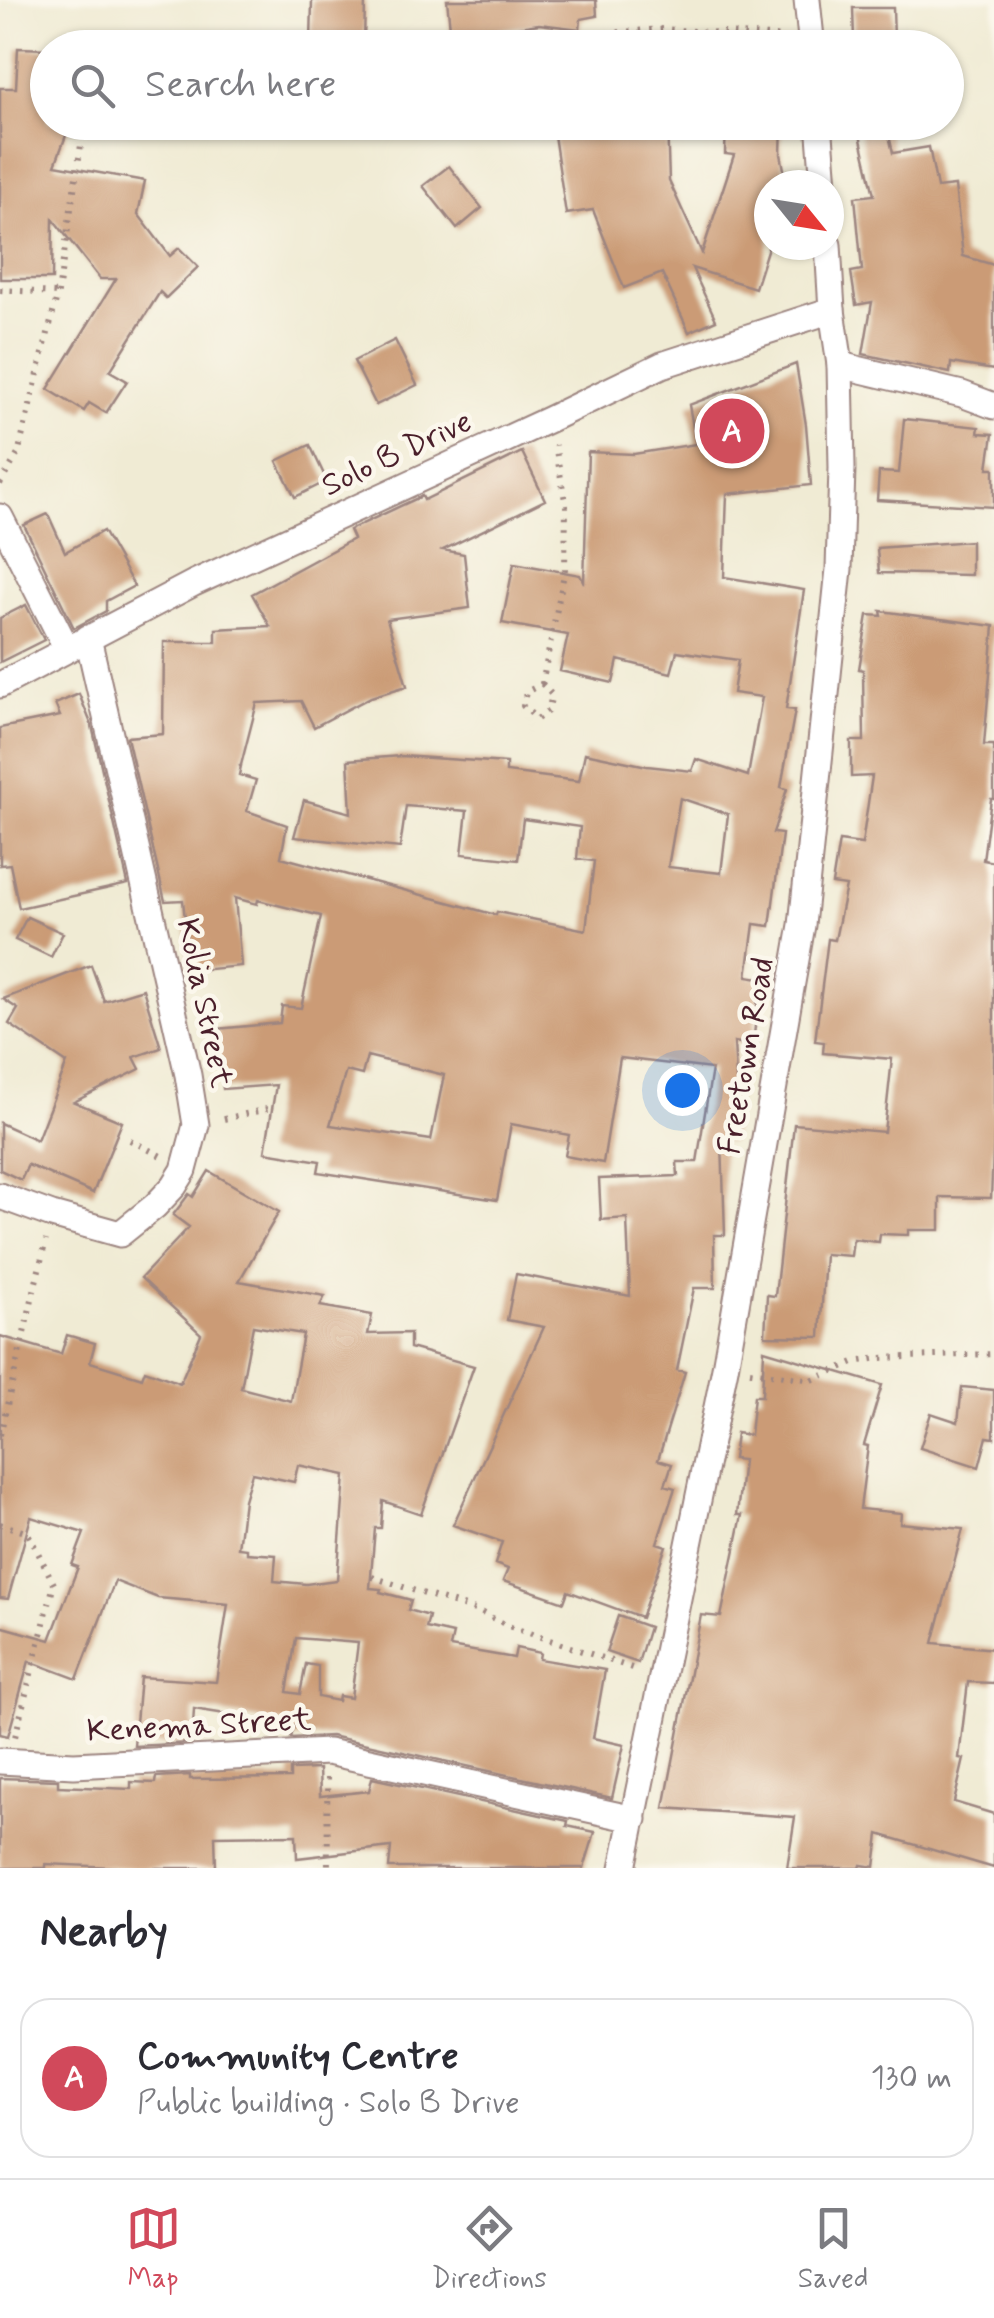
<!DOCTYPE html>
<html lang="en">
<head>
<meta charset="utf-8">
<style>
	body { margin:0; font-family:Mynerve,sans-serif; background:#f2f2f3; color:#2b2b33 }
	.compass { position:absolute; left:754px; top:170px; width:90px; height:90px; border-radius:50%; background:#fff; box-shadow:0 2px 8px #0004; rotate:120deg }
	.you { position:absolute; left:682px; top:1090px; width:35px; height:35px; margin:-25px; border:8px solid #fff; border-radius:50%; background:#1a73e8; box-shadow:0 0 0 15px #1a73e833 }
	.badge { display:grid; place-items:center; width:65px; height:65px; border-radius:50%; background:#d1495b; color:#fff; font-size:32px; font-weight:700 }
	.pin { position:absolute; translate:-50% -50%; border:5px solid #fff; box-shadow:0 2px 10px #0006 }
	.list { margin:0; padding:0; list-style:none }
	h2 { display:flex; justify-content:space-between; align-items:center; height:130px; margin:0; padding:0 40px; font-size:42px }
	h2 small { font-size:32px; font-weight:400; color:#7c7c81 }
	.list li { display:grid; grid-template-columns:65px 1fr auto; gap:30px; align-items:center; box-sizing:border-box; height:160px; margin:0 20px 20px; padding:0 20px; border:2px solid #e1e1e2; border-radius:30px }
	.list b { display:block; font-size:38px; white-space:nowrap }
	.list p { margin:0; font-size:32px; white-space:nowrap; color:#7c7c81 }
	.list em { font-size:32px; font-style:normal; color:#7c7c81 }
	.icon { flex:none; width:55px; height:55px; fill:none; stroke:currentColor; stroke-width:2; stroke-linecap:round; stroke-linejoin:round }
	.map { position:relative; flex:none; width:994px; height:1868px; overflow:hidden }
	.search { position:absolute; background:#fff; box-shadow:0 2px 8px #0004; left:30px; right:30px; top:30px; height:110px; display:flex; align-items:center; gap:25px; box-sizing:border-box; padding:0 35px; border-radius:55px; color:#7c7c81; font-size:38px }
	.sheet { height:310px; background:#fff }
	nav { display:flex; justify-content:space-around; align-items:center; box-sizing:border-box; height:140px; border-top:2px solid #e1e1e2; background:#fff; font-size:28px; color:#7c7c81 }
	nav a { display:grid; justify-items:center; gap:5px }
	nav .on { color:#d1495b }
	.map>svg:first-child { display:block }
</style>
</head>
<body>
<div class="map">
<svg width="994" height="1868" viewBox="0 0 994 1868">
	<rect width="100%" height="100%" fill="#fbf7ec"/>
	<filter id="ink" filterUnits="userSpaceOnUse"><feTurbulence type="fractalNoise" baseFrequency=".01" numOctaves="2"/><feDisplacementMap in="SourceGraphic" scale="20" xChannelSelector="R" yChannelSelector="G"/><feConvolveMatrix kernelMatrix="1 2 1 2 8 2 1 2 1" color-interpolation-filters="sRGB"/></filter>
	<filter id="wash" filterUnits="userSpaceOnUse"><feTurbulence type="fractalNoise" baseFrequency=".0048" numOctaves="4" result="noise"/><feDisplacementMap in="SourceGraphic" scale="40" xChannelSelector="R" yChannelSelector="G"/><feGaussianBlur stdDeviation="2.25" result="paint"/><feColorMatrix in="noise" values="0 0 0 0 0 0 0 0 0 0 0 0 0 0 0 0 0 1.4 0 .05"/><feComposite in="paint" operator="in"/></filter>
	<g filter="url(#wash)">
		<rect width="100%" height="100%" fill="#f0ebd4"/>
		<g id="blocks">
			<g fill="#cb9b76" fill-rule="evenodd">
				<polygon points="312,0 365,0 364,45 311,44"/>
				<polygon points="447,0 596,0 597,16 581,19 580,29 539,24 451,37"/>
				<polygon points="853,8 893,8 894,39 854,40"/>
				<polygon points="18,48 48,49 48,122 71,122 55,165 145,181 138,214 170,256 179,248 198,267 166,298 160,292 110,371 127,381 106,413 89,403 84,411 48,389 116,279 100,279 53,219 52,279 0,279 0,88 16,88"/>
				<polygon points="552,122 667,122 669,181 702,253 734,155 725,154 726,122 782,124 781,154 787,185 769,185 769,244 755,288 692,268 716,320 689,332 662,273 624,288 593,210 566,214"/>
				<polygon points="857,122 886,122 893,153 929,147 937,188 955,186 963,256 994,265 994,370 951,363 950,373 863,354 872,302 856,305 851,272 862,270 855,197 874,195"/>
				<polygon points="449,166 482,208 457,229 423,186"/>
				<polygon points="395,340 417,385 376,405 354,361"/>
				<path d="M796 364 806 425 811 485 727 494 724 577 804 590 786 709 795 710 781 787 787 789 773 833 782 834 770 926 754 924 747 976 760 978 753 1045 734 1042 737 1095 731 1143 722 1141 725 1235H714L715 1288H694L677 1370 685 1372 658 1460 672 1464 665 1485 675 1488 657 1543 666 1546 641 1618 568 1591 564 1602 503 1581 508 1569 495 1564 502 1542 453 1525 544 1327 507 1320 516 1274 630 1296 627 1218 601 1220 599 1179 678 1176 677 1162H697L712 1069 620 1058 603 1163 565 1156 569 1135 511 1124 497 1200 318 1172 320 1161 265 1152 276 1085 223 1089 217 1029 280 1023 282 1006 301 1008 321 916 258 900 257 904 235 898 241 966 190 971 183 900 165 901 127 737 163 734 164 642H216V629L270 626 252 594 353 539 349 530 422 496 424 500 522 452 545 500 443 550 464 554 470 608 387 619 407 686 371 697 314 727 301 701 257 703 241 765 239 766H241L239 775 256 780 247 811 287 825 281 857 496 915 497 912 586 930 594 861 577 859 580 827 523 819 518 860 462 854 467 811 406 806 400 848 294 837 304 800 351 813 348 760 401 756 506 763V772L579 781 585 753 647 766 692 771 696 759 748 776 762 697 733 693 738 660 677 651 671 673 618 660 613 683 560 671 568 635 502 623 514 563 580 575 584 583 588 452 634 454 696 444 689 405ZM680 798 728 814 721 873 668 867ZM367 1056 444 1075 431 1140 330 1125 346 1071 362 1075Z"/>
				<polygon points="904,419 979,427 978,433 993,434 988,468 994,468 994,507 877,500 879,472 899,473"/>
				<polygon points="310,445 327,481 295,497 277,461"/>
				<polygon points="48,514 65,552 103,531 134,586 106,601 106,611 74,628 24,525"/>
				<polygon points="971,541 971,575 879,573 877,548"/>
				<polygon points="26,605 44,640 0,662 0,618"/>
				<polygon points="881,611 994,626 984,745 994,745 994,799 991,799 983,860 994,862 994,1132 991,1198 940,1197 940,1230 908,1230 908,1235 880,1234 879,1242 853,1239 851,1256 825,1254 820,1337 765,1336 767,1295 775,1296 794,1124 884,1132 892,1059 823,1053 824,1042 815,1041 828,939 835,940 846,886 832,884 839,841 862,844 872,776 851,777 851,741 864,741 863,670 859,669 868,615 882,616"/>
				<polygon points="79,694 92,726 128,884 19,908 10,864 0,865 0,728 60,716 55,704"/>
				<polygon points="27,917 63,933 51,957 15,940"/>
				<polygon points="91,965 104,1001 143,989 161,1048 134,1057 140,1069 74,1102 122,1122 93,1193 28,1165 21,1180 0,1170 0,1123 37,1140 67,1063 9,1024 18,1009 3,999"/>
				<path d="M209 1171 279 1212 239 1281 325 1296 320 1306 372 1315 368 1334 410 1333V1348L474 1366 421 1514 383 1501 381 1528H375L370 1588 381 1589 380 1592 411 1600 408 1610 429 1616 426 1628 453 1634 450 1647 514 1658 516 1648 540 1653 539 1659 605 1670 593 1738 624 1745 612 1798 331 1736 291 1738 294 1725 194 1709 192 1743 134 1746 140 1677 216 1682 228 1604 158 1598 115 1581 77 1679 29 1661 8 1736 0 1734V1626L50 1640 78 1567 72 1565 84 1533 31 1517 8 1599 0 1598V1336L61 1354 67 1335 95 1343 90 1362 142 1378 145 1370 180 1383 201 1334 141 1278 189 1227 173 1215 189 1194 193 1197ZM253 1326 303 1334 291 1401 241 1388ZM298 1465 345 1475 337 1580 306 1584 274 1581 276 1555 247 1553V1549L238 1548 244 1500 252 1473 294 1482ZM296 1638 358 1643 351 1698 339 1696 338 1701 318 1697V1666L306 1664 300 1694 287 1692Z"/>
				<polygon points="764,1350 882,1385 864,1445 868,1446 860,1509 901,1513 900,1523 963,1529 933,1643 994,1649 994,1683 968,1682 959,1758 964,1759 954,1802 994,1814 994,1868 879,1834 875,1867 861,1865 860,1868 787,1868 795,1817 664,1808 701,1615 721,1617 742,1515 737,1515 743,1460 733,1459 736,1433 750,1435 754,1396 762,1396"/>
				<polygon points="962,1387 994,1390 994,1438 987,1437 979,1467 920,1448 931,1413 958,1422"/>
				<polygon points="618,1616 649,1627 638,1663 606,1652"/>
				<polygon points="319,1769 320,1796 369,1791 372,1778 568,1821 567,1826 595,1832 584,1868 389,1868 391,1847 297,1858 296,1835 215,1836 216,1868 137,1868 46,1864 46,1868 0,1868 0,1778 58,1780 58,1786 131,1789 131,1782 155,1783 156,1777 190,1775 190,1779 290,1778 290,1770"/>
			</g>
		</g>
	</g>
	<g filter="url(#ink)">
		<use href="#blocks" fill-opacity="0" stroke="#9d8580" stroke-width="2.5"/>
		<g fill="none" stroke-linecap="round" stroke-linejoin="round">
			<defs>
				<g id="minor">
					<polyline points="807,0 812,48"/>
					<polyline points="819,122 824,185"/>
					<polyline points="840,365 962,394 994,406"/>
					<polyline points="0,517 67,649"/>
					<polyline points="0,685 194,583 550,419 662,365 832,310"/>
					<polyline points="0,1196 52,1215 120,1234 155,1206 174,1186 184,1170 196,1125 188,1075 88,638"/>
					<polyline points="0,1761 74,1765 328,1752 634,1819"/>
					<polyline points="623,1868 725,1368 802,925 839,569 842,468 840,365 832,310 828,245"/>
				</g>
			</defs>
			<use href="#minor" stroke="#9d8580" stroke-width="29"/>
			<g stroke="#9d8580" stroke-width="6" stroke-dasharray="2.5 8" stroke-linecap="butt">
				<polyline points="493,48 540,38 663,29 785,37"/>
				<polyline points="0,290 58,293"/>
				<polyline points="0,484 18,454 58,293 83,132"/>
				<polyline points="542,684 565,569 566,506 555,445"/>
				<polygon points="542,684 552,695 548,711 537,719 523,706 526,692"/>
				<polyline points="224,1119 271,1108"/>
				<polyline points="130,1140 161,1156"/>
				<polyline points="750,1371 812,1380 854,1362 879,1358 994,1354"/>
				<polyline points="0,1435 46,1240"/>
				<polyline points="0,1524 28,1533 54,1584 15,1737"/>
				<polyline points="372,1577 478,1611 511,1627 638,1670"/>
				<polyline points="327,1778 328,1868"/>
			</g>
			<use href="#minor" stroke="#fff" stroke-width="25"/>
		</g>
	</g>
	<g text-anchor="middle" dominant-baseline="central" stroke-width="9" stroke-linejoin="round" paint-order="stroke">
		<g font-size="32" fill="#4a1f2b" stroke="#fbf7ec">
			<text transform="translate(397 454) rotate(-25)">Solo B Drive</text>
			<text transform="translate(204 1003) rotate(78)">Kolia Street</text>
			<text transform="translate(747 1056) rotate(-80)">Freetown Road</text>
			<text transform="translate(199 1726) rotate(-3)">Kenema Street</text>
		</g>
	</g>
</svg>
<svg class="compass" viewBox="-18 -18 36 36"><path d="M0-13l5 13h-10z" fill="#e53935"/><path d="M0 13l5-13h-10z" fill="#7c7c81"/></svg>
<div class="you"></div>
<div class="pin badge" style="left:732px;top:431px">A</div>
<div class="search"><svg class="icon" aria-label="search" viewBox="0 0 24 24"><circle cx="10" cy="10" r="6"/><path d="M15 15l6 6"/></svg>Search here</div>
</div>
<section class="sheet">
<h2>Nearby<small></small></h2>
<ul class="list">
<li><span class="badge">A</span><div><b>Community Centre</b><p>Public building · Solo B Drive</p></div><em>130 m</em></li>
</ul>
</section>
<nav>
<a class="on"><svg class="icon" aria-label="map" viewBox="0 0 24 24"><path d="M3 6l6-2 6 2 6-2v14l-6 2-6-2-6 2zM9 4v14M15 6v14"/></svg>Map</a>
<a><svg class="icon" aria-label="directions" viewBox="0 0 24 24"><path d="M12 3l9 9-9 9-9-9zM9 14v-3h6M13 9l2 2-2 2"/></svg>Directions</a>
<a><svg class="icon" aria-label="saved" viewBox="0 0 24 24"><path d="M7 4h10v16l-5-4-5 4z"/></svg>Saved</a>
</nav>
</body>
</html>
